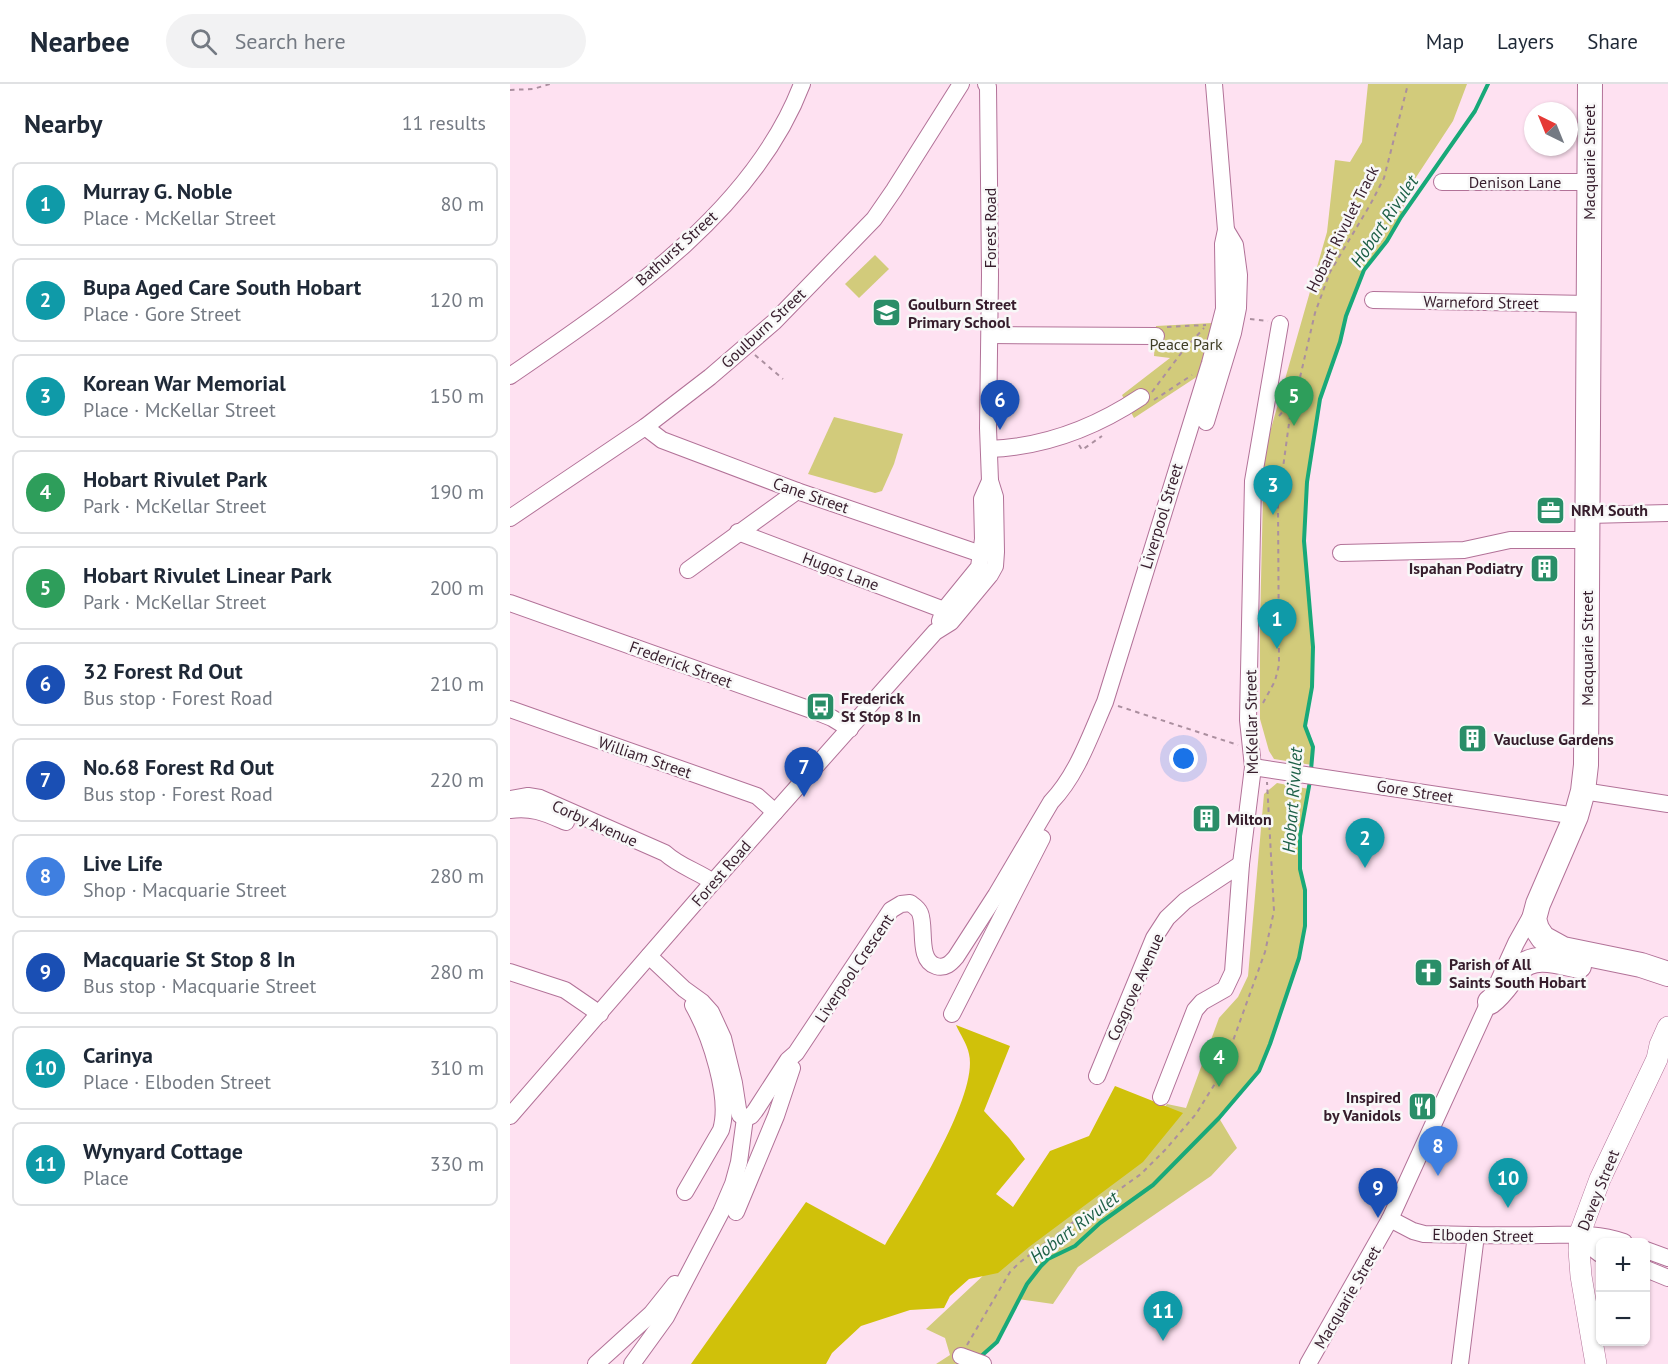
<!DOCTYPE html>
<html lang="en">
<head>
<meta charset="utf-8">
<style>
	body { margin:0; font-family:"PT Sans",sans-serif; background:#f2f2f3; color:#1f2937 }
	.controls { position:absolute; right:18px; bottom:18px; display:grid; overflow:hidden; border-radius:9px; box-shadow:0 2px 4px #0004 }
	.controls button { width:54px; height:54px; display:grid; place-items:center; padding:0; border:0; border-bottom:2px solid #e0e1e3; background:#fff; color:#1f2937; font:30px sans-serif }
	.compass { position:absolute; left:1014px; top:18px; width:54px; height:54px; border-radius:50%; background:#fff; box-shadow:0 2px 4px #0004; rotate:317deg }
	.you { position:absolute; left:674px; top:675px; width:21px; height:21px; margin:-15px; border:4px solid #fff; border-radius:50%; background:#1a73e8; box-shadow:0 0 0 9px #1a73e833 }
	.badge { display:grid; place-items:center; width:39px; height:39px; border-radius:50%; background:#2a8e68; color:#fff; font-size:20px; font-weight:700 }
	.pin { position:absolute; translate:-50% -50px; filter:drop-shadow(0 2px 3px #0008) }
	.pin::after { content:''; position:absolute; top:32px; width:21px; height:18px; background:inherit; clip-path:polygon(0 0,100% 0,50% 100%) }
	.list { margin:0; padding:0; list-style:none }
	h2 { display:flex; justify-content:space-between; align-items:center; height:78px; margin:0; padding:0 24px; font-size:26px }
	h2 small { font-size:20px; font-weight:400; color:#747a83 }
	.list li { display:grid; grid-template-columns:39px 1fr auto; gap:18px; align-items:center; box-sizing:border-box; height:84px; margin:0 12px 12px; padding:0 12px; border:2px solid #e0e1e3; border-radius:9px }
	.list b { display:block; font-size:22px; white-space:nowrap }
	.list p { margin:0; font-size:20px; white-space:nowrap; color:#747a83 }
	.list em { font-size:20px; font-style:normal; color:#747a83 }
	.icon { flex:none; width:33px; height:33px; fill:none; stroke:currentColor; stroke-width:2; stroke-linecap:round; stroke-linejoin:round }
	.map { position:relative; flex:none; width:1158px; height:1280px; overflow:hidden }
	header { display:flex; align-items:center; gap:36px; box-sizing:border-box; height:84px; padding:0 30px; background:#fff; border-bottom:2px solid #e0e1e3 }
	header strong { font-size:28px }
	nav { display:flex; gap:33px; margin-inline-start:auto; font-size:21px }
	.search { width:420px; height:54px; background:#f2f2f3; display:flex; align-items:center; gap:15px; box-sizing:border-box; padding:0 21px; border-radius:33px; color:#747a83; font-size:22px }
	main { display:flex }
	aside { flex:1; background:#fff }
	.map>svg:first-child { display:block }
</style>
</head>
<body>
<header>
<strong>Nearbee</strong>
<div class="search"><svg class="icon" aria-label="search" viewBox="0 0 24 24"><circle cx="10" cy="10" r="6"/><path d="M15 15l6 6"/></svg>Search here</div>
<nav><a>Map</a><a>Layers</a><a>Share</a></nav>
</header>
<main>
<aside>
<h2>Nearby<small>11 results</small></h2>
<ul class="list">
<li><span class="badge" style="background:#0f9aa8">1</span><div><b>Murray G. Noble</b><p>Place · McKellar Street</p></div><em>80 m</em></li>
<li><span class="badge" style="background:#0f9aa8">2</span><div><b>Bupa Aged Care South Hobart</b><p>Place · Gore Street</p></div><em>120 m</em></li>
<li><span class="badge" style="background:#0f9aa8">3</span><div><b>Korean War Memorial</b><p>Place · McKellar Street</p></div><em>150 m</em></li>
<li><span class="badge" style="background:#2e9e5b">4</span><div><b>Hobart Rivulet Park</b><p>Park · McKellar Street</p></div><em>190 m</em></li>
<li><span class="badge" style="background:#2e9e5b">5</span><div><b>Hobart Rivulet Linear Park</b><p>Park · McKellar Street</p></div><em>200 m</em></li>
<li><span class="badge" style="background:#1a4fb4">6</span><div><b>32 Forest Rd Out</b><p>Bus stop · Forest Road</p></div><em>210 m</em></li>
<li><span class="badge" style="background:#1a4fb4">7</span><div><b>No.68 Forest Rd Out</b><p>Bus stop · Forest Road</p></div><em>220 m</em></li>
<li><span class="badge" style="background:#3f7fe0">8</span><div><b>Live Life</b><p>Shop · Macquarie Street</p></div><em>280 m</em></li>
<li><span class="badge" style="background:#1a4fb4">9</span><div><b>Macquarie St Stop 8 In</b><p>Bus stop · Macquarie Street</p></div><em>280 m</em></li>
<li><span class="badge" style="background:#0f9aa8">10</span><div><b>Carinya</b><p>Place · Elboden Street</p></div><em>310 m</em></li>
<li><span class="badge" style="background:#0f9aa8">11</span><div><b>Wynyard Cottage</b><p>Place</p></div><em>330 m</em></li>
</ul>
</aside>
<div class="map">
<svg width="1158" height="1280" viewBox="0 0 1158 1280">
	<rect width="100%" height="100%" fill="#fee1f1"/>
	<g fill="#d2cb7b">
		<polygon points="858,0 957,0 943,37 897,107 891,133 877,157 854,186 836,232 830,258 810,315 797,398 794,457 803,563 802,603 795,642 803,663 802,681 764,675 759,667 750,635 750,540 754,369 817,148 825,76 840,78 852,58"/>
		<polygon points="365,171 379,185 349,214 335,200"/>
		<polygon points="703,239 688,292 624,334 612,311 660,274 644,272 646,242"/>
		<polygon points="324,333 393,350 384,380 372,407 365,409 298,390"/>
		<polygon points="767,699 799,705 790,752 790,785 795,806 795,842 789,874 760,960 749,986 709,1034 727,1064 701,1092 568,1183 543,1220 508,1215 487,1258 461,1280 426,1280 440,1271 435,1254 416,1245 553,1117 613,1080 657,1020 676,1024 709,934 728,913 738,892 754,710"/>
	</g>
	<path fill="#d0c10a" d="M446 941 500 962 474 1027 499 1054 515 1075 486 1110 503 1123 540 1067 579 1052 605 1002 673 1029 633 1078 519 1163 488 1189 459 1195 440 1212 434 1224 400 1226 351 1242 322 1269 316 1280H181L296 1118 375 1161C398 1123 469 1012 459 970 457 960 450 950 446 941Z"/>
	<g fill="none" stroke-linecap="round" stroke-linejoin="round">
		<g stroke="#18a979" stroke-width="4">
			<polyline points="801,686 803,663 795,642 802,603 803,563 794,457 797,398 810,315 830,258 836,232 854,186 877,157 891,133 965,27 978,0"/>
			<polyline points="469,1274 487,1258 517,1200 531,1182 538,1175 565,1162 590,1139 643,1101 709,1034 749,987 760,960 789,874 795,842 795,806 790,785 790,752 800,697"/>
		</g>
		<defs>
			<g id="minor">
				<polyline points="932,98 1079,98"/>
				<polyline points="863,216 1078,220"/>
				<polyline points="480,251 646,252"/>
				<path d="M0 292C109 217 243 129 292 0"/>
				<polyline points="696,338 723,249 728,224 729,191 725,161 716,146"/>
				<polyline points="135,343 152,356 287,407 471,470"/>
				<path d="M479 365C534 363 586 343 631 313"/>
				<polyline points="1078,431 1158,429"/>
				<polyline points="0,434 135,343 200,293 264,238 364,135 384,106 451,0"/>
				<polyline points="228,448 434,526"/>
				<polyline points="831,469 954,466 1000,456 1078,456"/>
				<polyline points="178,486 287,407"/>
				<polyline points="0,519 307,628 322,634 340,645"/>
				<polyline points="430,537 434,526 469,483 473,455 472,415 480,397"/>
				<polyline points="0,625 247,712 265,728"/>
				<polyline points="743,683 1066,732"/>
				<polyline points="1073,707 1158,720"/>
				<path d="M0 715 18 712 30 714 155 769C169 782 187 787 203 798"/>
				<path d="M0 726C23 723 35 729 56 738"/>
				<path d="M139 872 174 905 192 918 201 928 213 954 224 999 228 1025 230 1031 235 1034 241 1032 245 1027 278 976 286 969 381 826 391 820 400 819C404 822 408 824 410 829 416 843 407 876 426 882 435 885 441 879 446 873L486 811 541 718C567 691 580 652 595 618L700 279 714 225 713 160 716 146 704 0"/>
				<polyline points="0,888 55,906 90,930"/>
				<polyline points="442,930 532,754"/>
				<polyline points="587,992 644,854 657,834 675,817 731,780"/>
				<polyline points="651,1013 685,926 692,918 715,905 723,888 731,780 743,683 738,636 743,397 770,240"/>
				<polyline points="0,1032 203,798 425,548 441,538 480,491 485,482 486,468 485,413 480,397 478,344 480,191 478,3 476,0"/>
				<path d="M175 1108 211 1046C221 1013 200 951 183 921"/>
				<polyline points="226,1128 266,1032 282,984"/>
				<path d="M880 1135 903 1147 914 1150C953 1151 992 1152 1031 1151 1061 1151 1085 1148 1114 1158"/>
				<polyline points="1069,1154 1090,1170"/>
				<polyline points="1136,1166 1158,1174"/>
				<polyline points="1136,1185 1158,1194"/>
				<polyline points="451,1272 473,1280"/>
				<polyline points="86,1280 141,1230 165,1200"/>
				<polyline points="122,1280 156,1233 211,1128 223,1100 229,1078 235,1034"/>
				<polyline points="798,1280 880,1135 1006,859 1025,825"/>
				<polyline points="950,1280 966,1151"/>
			</g>
			<polyline id="major" points="1086,1280 1071,1192 1069,1166 1070,1149 1090,1095 1147,975 1150,961 1158,943"/>
			<g id="highway">
				<polyline points="1080,0 1076,681 1073,707 1066,732 1028,820 1024,835 1027,845 1033,854 1053,865 1131,881 1158,890"/>
				<path d="M980 918C992 909 998 898 1007 887 1023 868 1049 878 1069 882"/>
			</g>
		</defs>
		<use href="#minor" stroke="#b27298" stroke-width="18"/>
		<use href="#major" stroke="#b27298" stroke-width="22"/>
		<use href="#highway" stroke="#b27298" stroke-width="26"/>
		<g stroke="#ab8f9f" stroke-width="2" stroke-dasharray="4.5 4.5" stroke-linecap="butt">
			<polyline points="0,6 23,5 40,0"/>
			<polyline points="740,235 758,237"/>
			<polyline points="657,243 696,241"/>
			<polyline points="245,271 273,295"/>
			<polyline points="642,308 672,268 694,244"/>
			<polyline points="644,316 682,291"/>
			<polyline points="769,332 782,316 788,302 805,229 820,188 860,121 874,94 898,0"/>
			<polyline points="569,361 572,366 592,352"/>
			<polyline points="753,619 765,597 769,581 768,421 782,317"/>
			<polyline points="608,622 728,661"/>
			<polyline points="457,1261 500,1188 509,1179 558,1142 631,1090 656,1065 686,1030 711,990 755,868 764,827 757,698"/>
		</g>
		<use href="#minor" stroke="#fff" stroke-width="16"/>
		<use href="#major" stroke="#fff" stroke-width="21"/>
		<use href="#highway" stroke="#fff" stroke-width="24"/>
	</g>
	<defs>
		<symbol id="school-square" viewBox="-11 -11 22 22"><rect x="-9" y="-9" width="18" height="18" rx="4" fill="#2a8e68" stroke="#f8f8f8"/><path d="M0-5L7-2L0 1L-7-2ZM-4 1L0 2.5L4 1V4Q0 6-4 4Z" fill="#fff"/></symbol>
		<symbol id="office-square" viewBox="-11 -11 22 22"><rect x="-9" y="-9" width="18" height="18" rx="4" fill="#2a8e68" stroke="#f8f8f8"/><path d="M-6-3h4V-5.5h4V-3h4V5H-6ZM-1-4.5V-3h2v-1.5ZM-6 0V1H6V0Z" fill="#fff"/></symbol>
		<symbol id="building-square" viewBox="-11 -11 22 22"><rect x="-9" y="-9" width="18" height="18" rx="4" fill="#2a8e68" stroke="#f8f8f8"/><path d="M-4-6H4V6H1V3H-1V6H-4ZM-2.5-4.3h1.7v1.8h-1.7ZM.8-4.3h1.7v1.8H.8ZM-2.5-1h1.7V.8h-1.7ZM.8-1h1.7V.8H.8Z" fill="#fff"/></symbol>
		<symbol id="bus-square" viewBox="-11 -11 22 22"><rect x="-9" y="-9" width="18" height="18" rx="4" fill="#2a8e68" stroke="#f8f8f8"/><path d="M-5-6H5V4H4V6H2V4H-2V6H-4V4H-5ZM-3.5-4V0h7V-4ZM-3.5 1.2v1.5H-2V1.2ZM2 1.2v1.5H3.5V1.2Z" fill="#fff"/></symbol>
		<symbol id="church-square" viewBox="-11 -11 22 22"><rect x="-9" y="-9" width="18" height="18" rx="4" fill="#2a8e68" stroke="#f8f8f8"/><path d="M-1.2-6h2.4v3.5h3.3v2.4h-3.3V6h-2.4V-.1h-3.3v-2.4h3.3Z" fill="#fff"/></symbol>
		<symbol id="restaurant-square" viewBox="-11 -11 22 22"><rect x="-9" y="-9" width="18" height="18" rx="4" fill="#2a8e68" stroke="#f8f8f8"/><path d="M-5-6h1v4h1v-4h1v4h1v-4h1v5L-1.5 .5V6h-2V.5L-5-1ZM5-6V6H3V1.5H1.5Q1.5-4 5-6Z" fill="#fff"/></symbol>
	</defs>
	<g fill-rule="evenodd">
		<use href="#school-square" x="360" y="212" width="33" height="33"/>
		<use href="#office-square" x="1024" y="410" width="33" height="33"/>
		<use href="#building-square" x="1018" y="468" width="33" height="33"/>
		<use href="#bus-square" x="294" y="606" width="33" height="33"/>
		<use href="#building-square" x="946" y="638" width="33" height="33"/>
		<use href="#building-square" x="680" y="718" width="33" height="33"/>
		<use href="#church-square" x="902" y="872" width="33" height="33"/>
		<use href="#restaurant-square" x="896" y="1006" width="33" height="33"/>
	</g>
	<g text-anchor="middle" dominant-baseline="central" stroke-width="5" stroke-linejoin="round" paint-order="stroke">
		<g font-size="16" fill="#361d2c" stroke="#f8f8f8">
			<text transform="translate(1079 78) rotate(-90)">Macquarie Street</text>
			<text x="1005" y="98">Denison Lane</text>
			<text transform="translate(480 144) rotate(-90)">Forest Road</text>
			<text transform="translate(832 145) rotate(-63)">Hobart Rivulet Track</text>
			<text transform="translate(166 164) rotate(-42)">Bathurst Street</text>
			<text transform="translate(971 218) rotate(1)">Warneford Street</text>
			<text transform="translate(253 244) rotate(-43)">Goulburn Street</text>
			<text transform="translate(301 411) rotate(19)">Cane Street</text>
			<text transform="translate(651 432) rotate(-73)">Liverpool Street</text>
			<text transform="translate(331 487) rotate(21)">Hugos Lane</text>
			<text transform="translate(1077 564) rotate(-90)">Macquarie Street</text>
			<text transform="translate(171 580) rotate(20)">Frederick Street</text>
			<text transform="translate(741 638) rotate(-91)">McKellar Street</text>
			<text transform="translate(135 673) rotate(19)">William Street</text>
			<text transform="translate(905 707) rotate(9)">Gore Street</text>
			<text transform="translate(85 739) rotate(24)">Corby Avenue</text>
			<text transform="translate(211 789) rotate(-49)">Forest Road</text>
			<text transform="translate(344 884) rotate(-56)">Liverpool Crescent</text>
			<text transform="translate(625 903) rotate(-66)">Cosgrove Avenue</text>
			<text transform="translate(1088 1106) rotate(-68)">Davey Street</text>
			<text transform="translate(973 1151) rotate(1)">Elboden Street</text>
			<text transform="translate(837 1213) rotate(-60)">Macquarie Street</text>
		</g>
		<g font-size="16" font-weight="bold" fill="#361d2c" stroke="#f8f8f8" text-anchor="start">
			<text x="398" y="220">Goulburn Street<tspan x="398" dy="18">Primary School</tspan></text>
			<text x="1061" y="426">NRM South</text>
			<text x="1013" y="484" text-anchor="end">Ispahan Podiatry</text>
			<text x="331" y="614">Frederick<tspan x="331" dy="18">St Stop 8 In</tspan></text>
			<text x="984" y="655">Vaucluse Gardens</text>
			<text x="717" y="735">Milton</text>
			<text x="939" y="880">Parish of All<tspan x="939" dy="18">Saints South Hobart</tspan></text>
			<text x="891" y="1013" text-anchor="end">Inspired<tspan x="891" dy="18">by Vanidols</tspan></text>
		</g>
		<g font-size="16" fill="#3f3d25" stroke="#f8f8f8">
			<text x="676" y="260">Peace Park</text>
		</g>
		<g font-size="18" font-style="italic" fill="#1e6047" stroke="#f8f8f8">
			<text transform="translate(874 137) rotate(-56)">Hobart Rivulet</text>
			<text transform="translate(782 716) rotate(-86)">Hobart Rivulet</text>
			<text transform="translate(564 1143) rotate(-37)">Hobart Rivulet</text>
		</g>
	</g>
</svg>
<div class="controls">
<button>+</button>
<button>−</button>
</div>
<svg class="compass" viewBox="-18 -18 36 36"><path d="M0-13l5 13h-10z" fill="#e53935"/><path d="M0 13l5-13h-10z" fill="#747a83"/></svg>
<div class="you"></div>
<div class="pin badge" style="left:767px;top:565px;background:#0f9aa8">1</div>
<div class="pin badge" style="left:855px;top:784px;background:#0f9aa8">2</div>
<div class="pin badge" style="left:763px;top:431px;background:#0f9aa8">3</div>
<div class="pin badge" style="left:709px;top:1003px;background:#2e9e5b">4</div>
<div class="pin badge" style="left:784px;top:342px;background:#2e9e5b">5</div>
<div class="pin badge" style="left:490px;top:346px;background:#1a4fb4">6</div>
<div class="pin badge" style="left:294px;top:713px;background:#1a4fb4">7</div>
<div class="pin badge" style="left:928px;top:1092px;background:#3f7fe0">8</div>
<div class="pin badge" style="left:868px;top:1134px;background:#1a4fb4">9</div>
<div class="pin badge" style="left:998px;top:1124px;background:#0f9aa8">10</div>
<div class="pin badge" style="left:653px;top:1257px;background:#0f9aa8">11</div>
</div>
</main>
</body>
</html>
